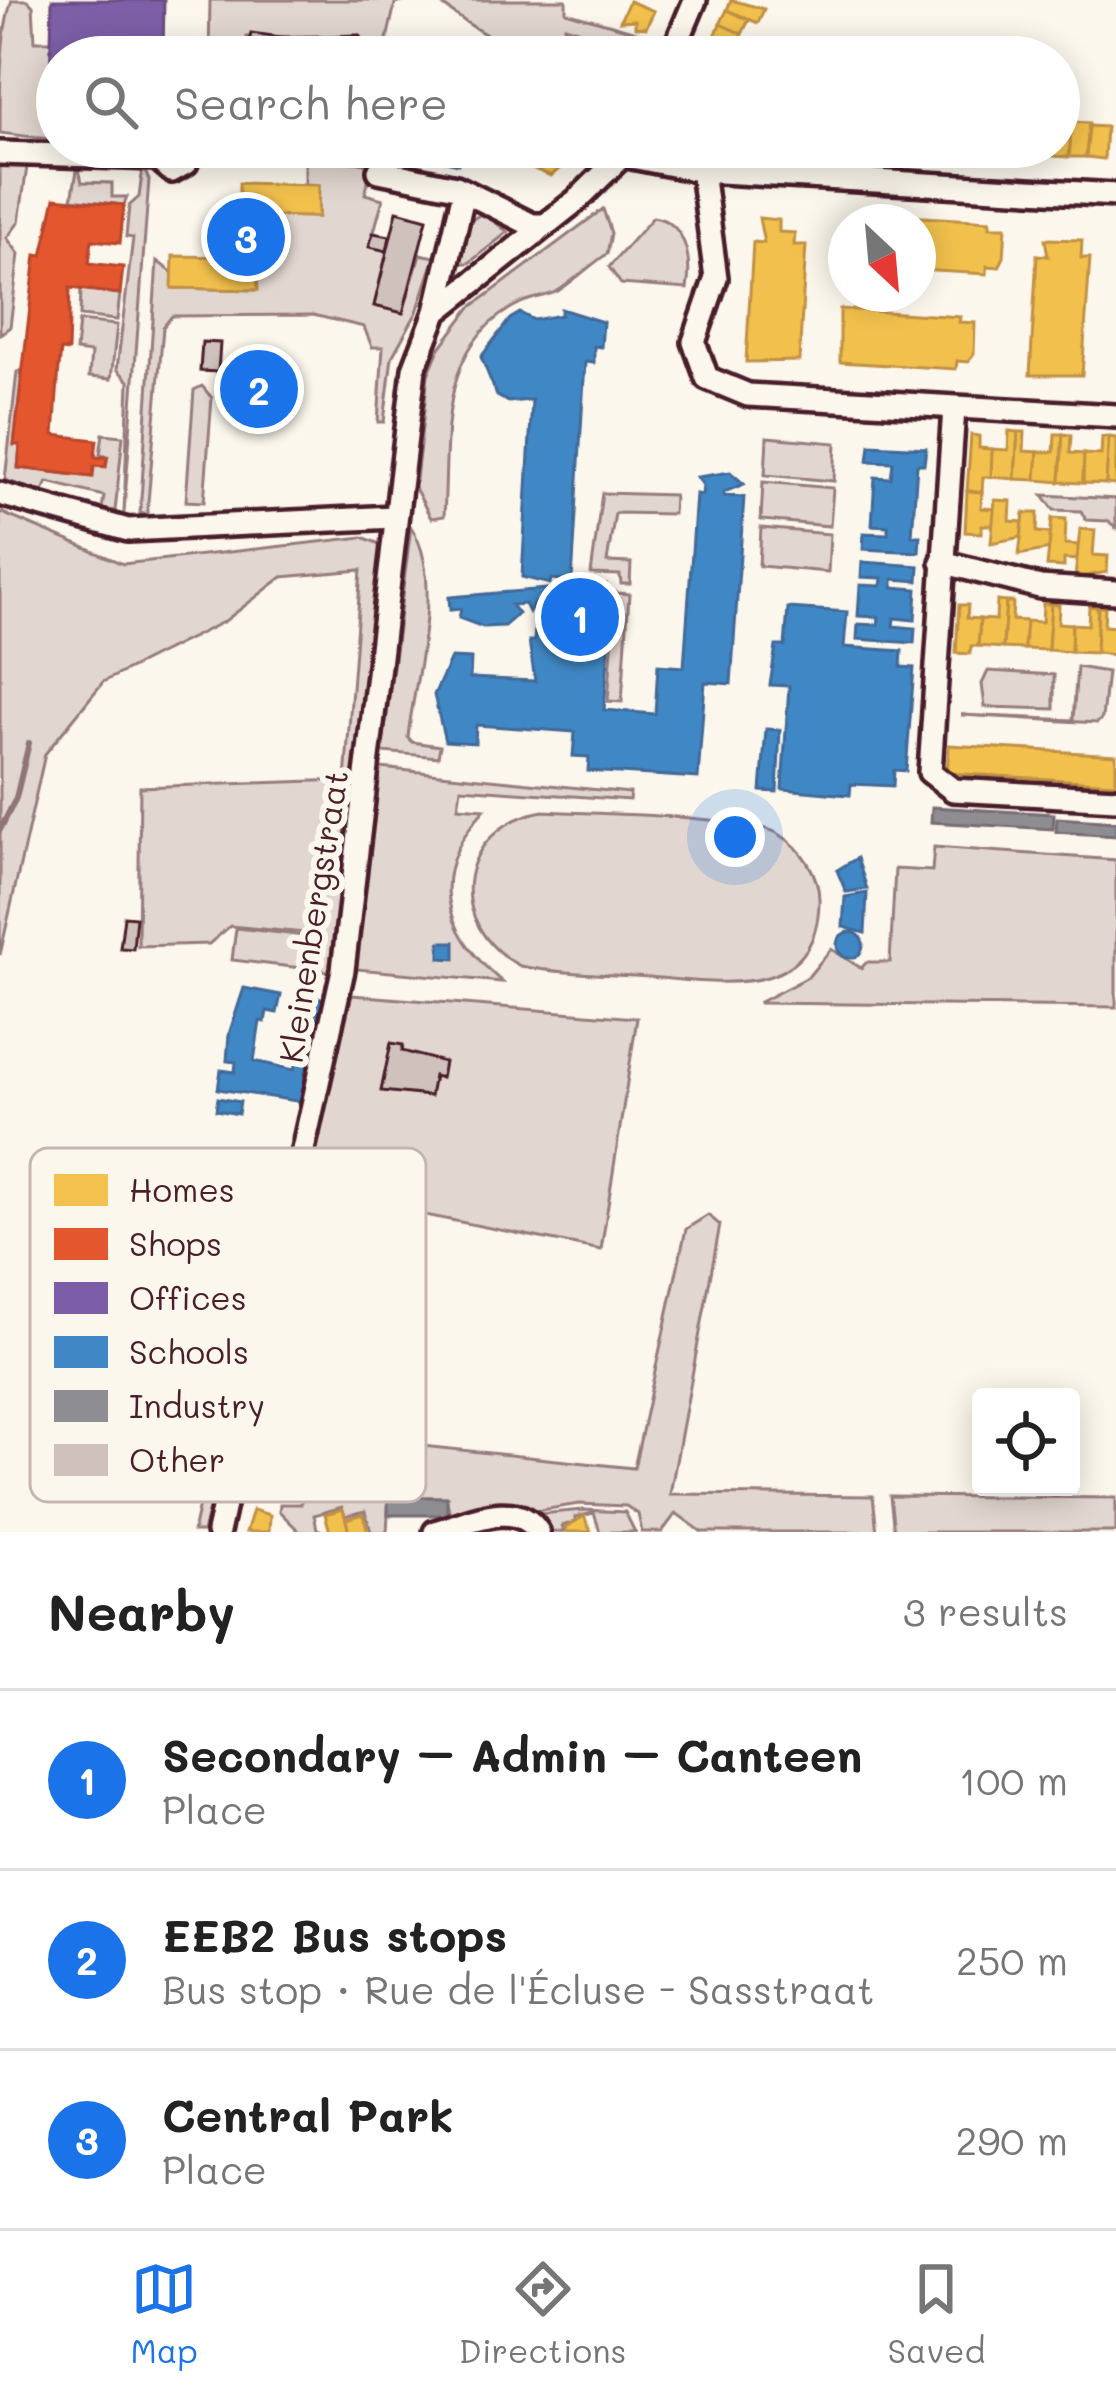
<!DOCTYPE html>
<html lang="en">
<head>
<meta charset="utf-8">
<style>
	body { margin:0; font-family:Mali,sans-serif; background:#f2f2f2; color:#222 }
	.controls { position:absolute; right:36px; bottom:36px; display:grid; overflow:hidden; border-radius:12px; box-shadow:0 6px 30px #0003 }
	.controls button { width:108px; height:108px; display:grid; place-items:center; padding:0; border:0; border-bottom:3px solid #e0e0e0; background:#fff; color:#222; font:60px sans-serif }
	.compass { position:absolute; left:828px; top:204px; width:108px; height:108px; border-radius:50%; background:#fff; box-shadow:0 6px 30px #0003; rotate:154deg }
	.you { position:absolute; left:735px; top:837px; width:42px; height:42px; margin:-30px; border:9px solid #fff; border-radius:50%; background:#1a73e8; box-shadow:0 0 0 18px #1a73e833 }
	.badge { display:grid; place-items:center; width:78px; height:78px; border-radius:50%; background:#1a73e8; color:#fff; font-size:39px; font-weight:700 }
	.pin { position:absolute; translate:-50% -50%; border:6px solid #fff; box-shadow:0 3px 12px #0006 }
	.list { margin:0; padding:0; list-style:none }
	h2 { display:flex; justify-content:space-between; align-items:center; height:156px; margin:0; padding:0 48px; font-size:51px }
	h2 small { font-size:39px; font-weight:400; color:#767676 }
	.list li { display:grid; grid-template-columns:78px 1fr auto; gap:36px; align-items:center; box-sizing:border-box; height:180px; padding:0 48px; border-top:3px solid #e0e0e0 }
	.list b { display:block; font-size:45px; white-space:nowrap }
	.list p { margin:0; font-size:39px; white-space:nowrap; color:#767676 }
	.list em { font-size:39px; font-style:normal; color:#767676 }
	.icon { flex:none; width:66px; height:66px; fill:none; stroke:currentColor; stroke-width:2; stroke-linecap:round; stroke-linejoin:round }
	.map { position:relative; flex:none; width:1116px; height:1532px; overflow:hidden }
	.search { position:absolute; background:#fff; box-shadow:0 6px 30px #0003; left:36px; right:36px; top:36px; height:132px; display:flex; align-items:center; gap:30px; box-sizing:border-box; padding:0 42px; border-radius:66px; color:#767676; font-size:45px }
	.sheet { height:696px; background:#fff }
	nav { display:flex; justify-content:space-around; align-items:center; box-sizing:border-box; height:168px; border-top:3px solid #e0e0e0; background:#fff; font-size:33px; color:#767676 }
	nav a { display:grid; justify-items:center; gap:6px }
	nav .on { color:#1a73e8 }
	.map>svg:first-child { display:block }
</style>
</head>
<body>
<div class="map">
<svg width="1116" height="1532" viewBox="0 0 1116 1532">
	<rect width="100%" height="100%" fill="#fbf7ec"/>
	<filter id="ink" filterUnits="userSpaceOnUse"><feTurbulence type="fractalNoise" baseFrequency=".00833" numOctaves="2"/><feDisplacementMap in="SourceGraphic" scale="24" xChannelSelector="R" yChannelSelector="G"/><feConvolveMatrix kernelMatrix="1 2 1 2 8 2 1 2 1" color-interpolation-filters="sRGB"/></filter>
	<g filter="url(#ink)">
		<g fill="#e2d7d0" stroke="#967b7e" stroke-width="3">
			<path d="M12 0H27L33 6 35 41H51L57 140 0 133C0 94 0 33 12 0Z"/>
			<polygon points="210,0 410,0 395,4 383,57 364,57 359,35 247,37 246,57 209,57"/>
			<path d="M436 0H566V12L657 38 650 53 565 26 557 57C514 57 470 27 436 0Z"/>
			<polygon points="305,158 372,164 365,194 383,199 370,246 387,251 374,306 403,313 420,254 435,257 417,312 392,357 384,422 378,422 383,347 372,347 364,327 313,315 172,316 163,327 147,514 140,514 157,261 173,273 173,288 257,290 254,216 318,217 319,185 305,184"/>
			<polygon points="15,164 27,167 19,222 7,238 19,254 10,327 0,334 0,166"/>
			<polygon points="78,165 82,182 112,183 112,197 127,197 124,205 72,199"/>
			<polygon points="143,167 149,180 124,513 129,381 117,369 133,238 126,237 129,206 139,197"/>
			<path d="M603 209 611 233 607 254C594 262 565 288 556 292 545 297 531 298 521 303 436 343 449 436 444 516L431 518 415 488 428 375 439 349 470 308Z"/>
			<polygon points="483,213 508,232 469,263 461,263 471,220"/>
			<path d="M653 217C687 222 692 261 687 289L621 284 609 267Z"/>
			<polygon points="81,289 120,294 117,320 80,316"/>
			<polygon points="79,321 117,325 111,379 89,377 91,353 76,351"/>
			<polygon points="22,370 14,444 20,445 18,468 92,477 94,466 106,466 108,456 100,454 103,434 123,436 115,511 102,509 104,496 48,482 42,493 5,480 17,372"/>
			<polygon points="202,386 212,398 204,502 186,501 194,390"/>
			<polygon points="767,437 836,443 834,481 765,475"/>
			<polygon points="763,482 833,488 830,526 761,520"/>
			<polygon points="602,493 674,495 673,514 615,513 607,562 631,563 630,584 621,584 620,575 591,574"/>
			<polygon points="1043,495 1116,499 1116,528 1108,521 1086,520 1081,511 1054,510"/>
			<polygon points="0,512 123,564 363,537 384,546 329,972 318,970 317,934 230,926 209,944 138,946 140,787 345,780 361,570 282,577 225,621 103,682 45,754 0,955"/>
			<path d="M411 527C446 580 414 678 408 737L412 742 440 746 438 757 382 752Z"/>
			<polygon points="761,528 830,534 828,572 759,566"/>
			<polygon points="616,593 629,594 622,702 608,701"/>
			<polygon points="1077,667 1107,672 1102,718 1097,723 961,715 1073,720"/>
			<polygon points="988,671 1054,675 1054,709 985,707 982,684"/>
			<path d="M380 768 630 793 629 800 461 788 458 807 485 809C427 872 441 930 502 982L356 969Z"/>
			<path d="M543 811C589 814 746 815 779 834 802 848 820 875 819 902 817 1003 716 982 648 977 605 974 562 974 520 966 443 925 456 827 543 811Z"/>
			<polygon points="934,847 1116,860 1116,1007 758,1003 808,977 831,949 861,968 867,962 890,962 895,869 932,871"/>
			<polygon points="236,928 314,937 310,969 232,960"/>
			<polygon points="352,995 637,1018 601,1250 365,1203 373,1170 310,1159"/>
			<polygon points="708,1215 720,1225 670,1494 873,1496 877,1532 702,1532 676,1513 662,1532 642,1532 638,1514 626,1506 579,1504 536,1511 496,1503 450,1515 446,1497 389,1497 387,1532 371,1532 365,1511 345,1516 342,1507 314,1515 317,1529 325,1532 300,1532 279,1511 280,1504 301,1504 301,1494 243,1492 247,1452 324,1446 345,1438 634,1468 686,1229"/>
			<polygon points="63,1333 243,1373 203,1532 193,1532 205,1478 224,1453 37,1423"/>
			<polygon points="890,1496 1116,1498 1116,1532 894,1532"/>
			<polygon points="583,1510 625,1512 635,1532 600,1532 594,1513 575,1517 575,1522 562,1526 564,1532 552,1532 540,1514"/>
		</g>
		<g fill="#f2c14e" stroke="#c09044" stroke-width="3">
			<polygon points="731,0 764,9 758,23 727,10"/>
			<polygon points="629,1 654,11 646,28 635,27 635,20 620,21"/>
			<polygon points="727,10 749,20 742,34 720,24"/>
			<polygon points="720,24 742,34 735,47 714,39"/>
			<polygon points="714,39 735,47 731,57 709,52"/>
			<polygon points="1071,122 1089,123 1086,157 1069,157"/>
			<polygon points="1089,126 1106,127 1104,159 1086,157"/>
			<polygon points="1059,131 1071,132 1069,157 1053,156"/>
			<polygon points="531,147 584,147 551,176 531,168"/>
			<polygon points="239,183 319,185 318,217 254,216 258,290 172,288 173,256 238,257"/>
			<polygon points="870,214 990,221 990,227 1006,227 1004,257 999,267 987,266 987,274 918,270 918,222 870,222"/>
			<polygon points="759,218 779,220 779,232 795,233 794,245 806,245 799,361 746,362 753,242 764,243"/>
			<polygon points="1045,239 1082,240 1081,258 1090,258 1082,375 1030,375 1037,255 1048,256"/>
			<polygon points="840,309 960,317 959,322 975,323 974,353 968,362 957,361 956,369 840,362"/>
			<polygon points="1009,431 1018,432 1015,479 991,477 992,449 1008,450"/>
			<polygon points="1018,432 1025,432 1024,451 1038,452 1036,480 1015,479"/>
			<polygon points="1055,434 1063,434 1060,482 1036,480 1038,452 1054,452"/>
			<polygon points="1063,434 1071,435 1070,453 1084,454 1083,483 1060,482"/>
			<polygon points="971,435 979,436 979,448 992,449 991,477 983,477 982,492 967,491"/>
			<polygon points="1102,437 1109,437 1106,484 1083,483 1084,454 1101,455"/>
			<polygon points="1109,437 1116,438 1116,485 1106,484"/>
			<polygon points="967,491 982,492 981,508 995,509 994,525 982,525 982,533 965,532"/>
			<polygon points="995,500 1011,501 1010,521 1023,522 1022,537 991,543"/>
			<polygon points="1024,513 1038,513 1037,532 1051,533 1050,549 1019,555"/>
			<polygon points="1052,518 1066,519 1065,544 1079,545 1078,560 1064,559 1064,567 1047,566"/>
			<polygon points="1080,529 1095,530 1093,555 1108,556 1107,572 1075,578"/>
			<polygon points="997,601 1006,602 1003,648 978,646 980,619 996,620"/>
			<polygon points="1006,602 1013,602 1012,620 1026,621 1024,649 1003,648"/>
			<polygon points="1043,604 1051,604 1048,650 1024,649 1026,621 1042,622"/>
			<polygon points="1051,604 1059,605 1058,623 1072,624 1071,652 1048,650"/>
			<polygon points="959,605 968,605 967,618 980,619 978,646 971,646 970,654 956,653"/>
			<polygon points="1089,606 1098,607 1096,653 1071,652 1072,624 1088,625"/>
			<polygon points="1098,607 1105,607 1104,626 1116,627 1116,655 1096,653"/>
			<polygon points="949,745 1116,755 1116,783 947,773"/>
			<polygon points="343,1509 349,1532 330,1532 325,1514"/>
			<polygon points="253,1510 270,1515 269,1532 246,1532"/>
			<polygon points="363,1514 368,1532 349,1532 346,1519"/>
			<polygon points="584,1516 591,1532 567,1532 565,1528"/>
		</g>
		<polygon fill="#e4572e" stroke="#b6462d" stroke-width="3" points="55,198 124,205 120,243 92,240 89,263 123,267 120,294 70,288 68,351 61,350 59,367 54,435 97,440 95,457 107,457 106,467 94,466 93,477 18,468 20,445 14,445 36,255 42,256"/>
		<polygon fill="#7b5ea7" stroke="#6c4b82" stroke-width="3" points="52,0 164,0 163,57 57,57 57,85 50,85"/>
		<g fill="#3f88c5" stroke="#426897" stroke-width="3">
			<polygon points="424,41 433,41 464,50 462,57 428,57 421,52"/>
			<polygon points="389,147 462,147 458,164"/>
			<polygon points="561,309 603,322 601,347 594,346 594,363 585,362 572,581 551,579 550,584 522,577 532,400 508,402 497,396 481,357 510,319 520,313 534,320 561,315"/>
			<polygon points="870,445 926,448 924,464 917,464 912,536 920,536 919,552 863,549 864,533 888,534 888,526 872,525 875,477 891,478 893,462 868,461"/>
			<polygon points="730,472 744,484 724,492 724,496 744,497 731,684 705,682 698,778 588,771 589,757 573,756 575,732 476,725 475,743 445,741 434,695 451,658 471,659 470,678 535,681 529,641 534,641 535,627 549,628 550,602 612,606 604,710 655,714 658,665 684,667 696,494 702,495 703,485 697,477"/>
			<polygon points="862,562 919,566 918,581 893,579 893,587 917,589 915,620 894,618 893,626 915,628 914,643 857,639 858,624 878,625 879,617 858,616 860,585 881,586 882,578 861,577"/>
			<polygon points="606,584 607,596 534,603 529,612 525,604 511,605 518,614 504,626 483,627 459,618 461,609 450,610 449,597"/>
			<polygon points="788,608 847,612 844,647 902,651 901,667 914,668 906,771 894,770 893,786 851,784 850,795 782,789 789,686 770,685 776,646 785,646"/>
			<polygon points="766,729 780,730 777,792 761,791"/>
			<polygon points="857,858 867,889 846,892 837,870"/>
			<polygon points="867,893 865,933 843,927 845,897"/>
			<circle cx="850" cy="945" r="13"/>
			<polygon points="440,942 455,942 455,959 440,958"/>
			<polygon points="244,988 281,995 277,1013 267,1011 265,1022 260,1021 254,1061 294,1070 309,996 327,1000 311,1074 305,1072 303,1102 218,1089 221,1070 235,1072 236,1062 227,1061 229,1034"/>
			<polygon points="218,1098 240,1102 238,1114 216,1110"/>
		</g>
		<g fill="#8d8d92" stroke="#796c73" stroke-width="3">
			<polygon points="932,807 1054,814 1053,829 931,822"/>
			<polygon points="1057,818 1116,822 1116,836 1056,832"/>
			<rect x="388" y="1497" width="59" height="18"/>
		</g>
		<g fill="none" stroke-linecap="round" stroke-linejoin="round">
			<polyline stroke="#907477" stroke-width="6" points="0,830 16,798 29,743"/>
		</g>
		<g fill="#cfc2bc" stroke="#4a1f2b" stroke-width="3">
			<polygon points="251,33 288,38 360,35 364,57 246,57"/>
			<polygon points="397,211 427,219 403,313 374,306"/>
			<polygon points="373,233 390,236 387,251 369,247"/>
			<polygon points="202,342 220,343 218,372 200,371"/>
			<polygon points="124,916 136,917 133,949 120,948"/>
			<polygon points="391,1043 403,1045 402,1051 444,1062 441,1078 434,1076 430,1096 381,1091"/>
		</g>
		<g fill="none" stroke-linecap="round" stroke-linejoin="round">
			<defs>
				<g id="minor">
					<polyline points="671,57 695,0"/>
					<polyline points="0,153 157,158 172,171 186,163 187,147"/>
					<polyline points="627,156 702,171 1116,195"/>
					<polyline points="379,171 456,187 532,225 546,225"/>
					<polyline points="702,171 716,278 694,342 707,378 748,395 1116,416"/>
					<polyline points="436,312 464,192"/>
					<polyline points="954,408 930,772 953,790 1116,799"/>
					<polyline points="0,494 128,530 394,517"/>
					<polyline points="942,562 1040,587 1116,592"/>
					<polyline points="218,1532 343,970 414,369 436,312 577,200 631,147"/>
					<path d="M435 1532C467 1523 517 1497 538 1532"/>
				</g>
			</defs>
			<use href="#minor" stroke="#4a1f2b" stroke-width="30"/>
			<use href="#minor" stroke="#fbf7ec" stroke-width="21"/>
		</g>
	</g>
	<g text-anchor="middle" dominant-baseline="central" stroke-width="12" stroke-linejoin="round" paint-order="stroke">
		<g font-size="33" fill="#4a1f2b" stroke="#fbf7ec">
			<text transform="translate(312 916) rotate(-81)">Kleinenbergstraat</text>
		</g>
	</g>
	<rect x="30" y="1148" width="396" height="354" rx="18" fill="#fbf7ec" stroke="#c6b6b2" stroke-width="3"/>
	<rect x="54" y="1174" width="54" height="32" fill="#f2c14e"/>
	<rect x="54" y="1228" width="54" height="32" fill="#e4572e"/>
	<rect x="54" y="1282" width="54" height="32" fill="#7b5ea7"/>
	<rect x="54" y="1336" width="54" height="32" fill="#3f88c5"/>
	<rect x="54" y="1390" width="54" height="32" fill="#8d8d92"/>
	<rect x="54" y="1444" width="54" height="32" fill="#cfc2bc"/>
	<g font-size="33" fill="#4a1f2b">
		<text x="129" y="1202">Homes</text>
		<text x="129" y="1256">Shops</text>
		<text x="129" y="1310">Offices</text>
		<text x="129" y="1364">Schools</text>
		<text x="129" y="1418">Industry</text>
		<text x="129" y="1472">Other</text>
	</g>
</svg>
<div class="controls">
<button><svg class="icon" aria-label="locate" viewBox="0 0 24 24"><circle cx="12" cy="12" r="6"/><path d="M12 2v4M12 18v4M2 12h4M18 12h4"/></svg></button>
</div>
<svg class="compass" viewBox="-18 -18 36 36"><path d="M0-13l5 13h-10z" fill="#e53935"/><path d="M0 13l5-13h-10z" fill="#767676"/></svg>
<div class="you"></div>
<div class="pin badge" style="left:580px;top:617px">1</div>
<div class="pin badge" style="left:259px;top:389px">2</div>
<div class="pin badge" style="left:246px;top:237px">3</div>
<div class="search"><svg class="icon" aria-label="search" viewBox="0 0 24 24"><circle cx="10" cy="10" r="6"/><path d="M15 15l6 6"/></svg>Search here</div>
</div>
<section class="sheet">
<h2>Nearby<small>3 results</small></h2>
<ul class="list">
<li><span class="badge">1</span><div><b>Secondary – Admin – Canteen</b><p>Place</p></div><em>100 m</em></li>
<li><span class="badge">2</span><div><b>EEB2 Bus stops</b><p>Bus stop · Rue de l'Écluse - Sasstraat</p></div><em>250 m</em></li>
<li><span class="badge">3</span><div><b>Central Park</b><p>Place</p></div><em>290 m</em></li>
</ul>
</section>
<nav>
<a class="on"><svg class="icon" aria-label="map" viewBox="0 0 24 24"><path d="M3 6l6-2 6 2 6-2v14l-6 2-6-2-6 2zM9 4v14M15 6v14"/></svg>Map</a>
<a><svg class="icon" aria-label="directions" viewBox="0 0 24 24"><path d="M12 3l9 9-9 9-9-9zM9 14v-3h6M13 9l2 2-2 2"/></svg>Directions</a>
<a><svg class="icon" aria-label="saved" viewBox="0 0 24 24"><path d="M7 4h10v16l-5-4-5 4z"/></svg>Saved</a>
</nav>
</body>
</html>
